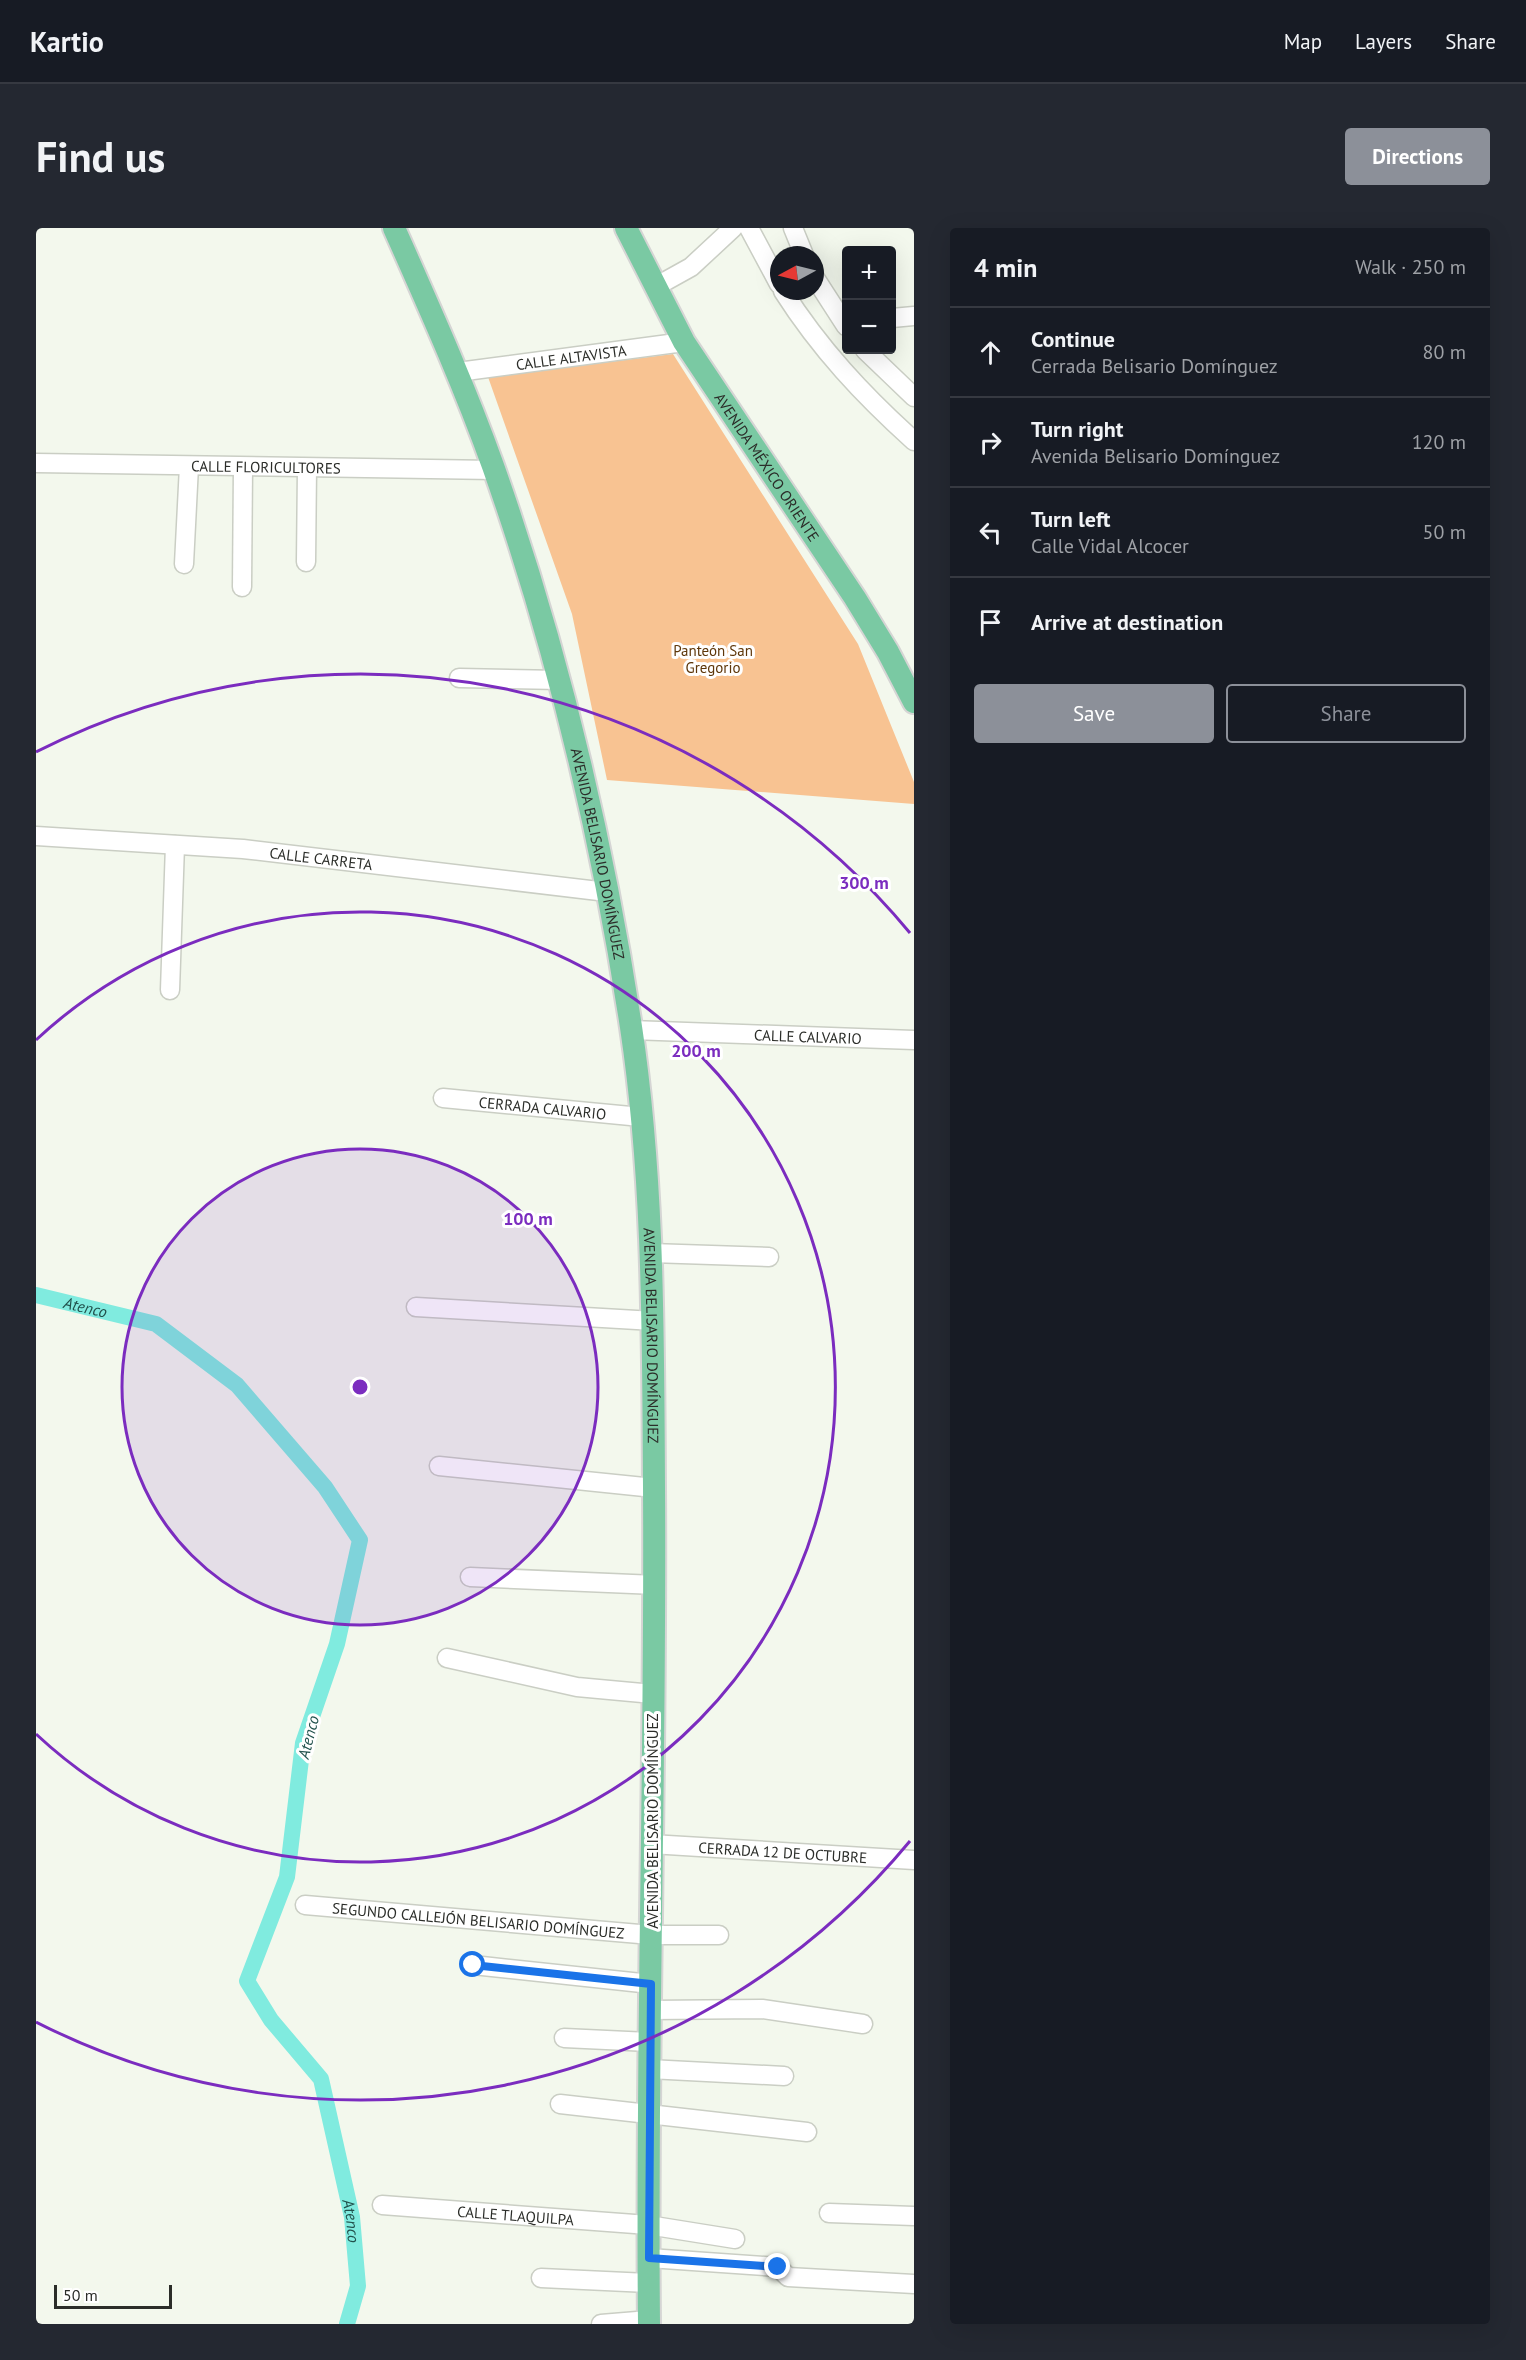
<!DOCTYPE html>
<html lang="en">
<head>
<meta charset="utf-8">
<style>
	body { margin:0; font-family:"PT Sans",sans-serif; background:#242831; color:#f1f3f6 }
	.controls { position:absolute; right:18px; top:18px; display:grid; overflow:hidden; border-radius:6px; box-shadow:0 6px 24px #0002 }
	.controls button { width:54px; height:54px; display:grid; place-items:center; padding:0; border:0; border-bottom:2px solid #363941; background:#171b24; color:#f1f3f6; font:30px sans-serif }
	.compass { position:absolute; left:734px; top:18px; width:54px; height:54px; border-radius:50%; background:#171b24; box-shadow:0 6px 24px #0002; rotate:263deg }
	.scale { position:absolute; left:18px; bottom:15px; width:118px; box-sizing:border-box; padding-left:6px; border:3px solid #2b2d29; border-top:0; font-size:16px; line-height:21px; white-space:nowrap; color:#2b2d29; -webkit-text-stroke:4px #fff; paint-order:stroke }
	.stop { position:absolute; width:18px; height:18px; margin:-14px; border:4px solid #1a73e8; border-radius:50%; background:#fff }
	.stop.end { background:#1a73e8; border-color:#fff; box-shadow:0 2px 6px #0008 }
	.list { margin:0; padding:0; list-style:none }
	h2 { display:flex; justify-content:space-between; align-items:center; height:78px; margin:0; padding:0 24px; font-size:26px }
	h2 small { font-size:20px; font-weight:400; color:#9ea1a6 }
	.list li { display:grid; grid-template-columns:39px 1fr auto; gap:18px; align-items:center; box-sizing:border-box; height:90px; padding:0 24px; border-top:2px solid #363941 }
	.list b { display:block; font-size:22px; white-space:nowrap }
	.list p { margin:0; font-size:20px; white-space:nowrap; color:#9ea1a6 }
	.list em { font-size:20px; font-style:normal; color:#9ea1a6 }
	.actions { display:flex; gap:12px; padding:18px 24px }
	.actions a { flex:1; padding:14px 0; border:2px solid #8c9099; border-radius:6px; text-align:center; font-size:21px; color:#8c9099 }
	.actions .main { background:#8c9099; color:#fff }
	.icon { flex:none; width:33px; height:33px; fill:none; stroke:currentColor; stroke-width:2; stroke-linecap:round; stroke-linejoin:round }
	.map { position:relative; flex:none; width:878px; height:2096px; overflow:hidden; border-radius:6px }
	header { display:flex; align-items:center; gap:36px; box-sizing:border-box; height:84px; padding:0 30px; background:#171b24; border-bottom:2px solid #363941 }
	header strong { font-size:28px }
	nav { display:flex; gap:33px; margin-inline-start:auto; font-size:21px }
	.intro { display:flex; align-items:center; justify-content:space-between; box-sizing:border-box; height:144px; padding:0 36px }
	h1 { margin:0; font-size:42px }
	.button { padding:15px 27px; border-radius:6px; background:#8c9099; color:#fff; font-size:21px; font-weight:700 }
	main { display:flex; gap:36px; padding:0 36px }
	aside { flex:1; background:#171b24; border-radius:6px; box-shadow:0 6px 24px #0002 }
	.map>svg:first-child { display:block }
</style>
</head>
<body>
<header>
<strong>Kartio</strong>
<nav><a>Map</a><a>Layers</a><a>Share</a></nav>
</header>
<div class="intro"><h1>Find us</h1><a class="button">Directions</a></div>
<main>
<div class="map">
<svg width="878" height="2096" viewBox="0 0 878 2096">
	<rect width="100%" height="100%" fill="#f3f8ed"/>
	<polygon fill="#f8c392" points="637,126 822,416 878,554 878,576 571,552 536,386 452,149"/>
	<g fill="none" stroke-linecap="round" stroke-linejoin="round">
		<path stroke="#80ebdf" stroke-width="16" id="s1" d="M0 1067 120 1096 201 1157 289 1259 324 1312 301 1416 267 1515 251 1649 211 1753 235 1792 285 1851 316 1989 322 2058 311 2096"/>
		<defs>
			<g id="minor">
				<polyline points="713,0 743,56"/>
				<polyline points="757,0 768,27"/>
				<polyline points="779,50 810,98"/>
				<polyline points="619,59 655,39 697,0"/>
				<path d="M747 63C784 121 827 167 878 213"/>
				<polyline points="856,90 878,88"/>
				<polyline points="829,122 878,169"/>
				<path id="s2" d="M422 144 648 114"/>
				<path id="s3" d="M0 235 458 242"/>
				<polyline points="270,334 271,240"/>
				<polyline points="148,336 153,238"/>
				<polyline points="206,359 207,239"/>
				<polyline points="423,450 524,452"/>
				<path id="s4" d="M0 608 207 621 571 664"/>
				<polyline points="134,762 139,617"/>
				<path id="s5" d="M595 802 878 812"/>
				<path id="s6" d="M407 870 605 889"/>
				<polyline points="615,1025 733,1029"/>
				<polyline points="380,1079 618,1093"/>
				<polyline points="403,1238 618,1260"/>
				<polyline points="434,1349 620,1357"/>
				<polyline points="411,1430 541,1459 617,1466"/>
				<path id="s7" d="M615 1616 878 1632"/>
				<path id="s8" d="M269 1677 615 1707H683"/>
				<polyline points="437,1737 615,1756"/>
				<polyline points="614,1782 726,1781 827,1796"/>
				<polyline points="528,1810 613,1814"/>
				<polyline points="613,1841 748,1848"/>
				<polyline points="524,1876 771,1904"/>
				<path id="s9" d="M346 1977 612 1997 699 2011"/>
				<polyline points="793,1985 878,1988"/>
				<polyline points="613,2030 742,2039 752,2049 878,2056"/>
				<polyline points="505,2050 612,2055"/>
				<polyline points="565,2096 613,2092"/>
			</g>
			<g id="major">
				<path id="s10" d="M358 0C393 79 428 157 457 238 521 419 566 609 595 799 618 952 617 1106 618 1259 620 1538 610 1817 613 2096"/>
				<path id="s11" d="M590 0 648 114 819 370 852 424 878 474"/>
			</g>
		</defs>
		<use href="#minor" stroke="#cacec4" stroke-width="21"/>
		<use href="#major" stroke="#d5d5d4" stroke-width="26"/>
		<use href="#minor" stroke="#fff" stroke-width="18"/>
		<use href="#major" stroke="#7ac9a3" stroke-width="22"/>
	</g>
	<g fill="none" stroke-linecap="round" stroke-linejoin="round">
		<polyline stroke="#1a73e8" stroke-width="8" points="437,1737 615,1756 613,2030 742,2039"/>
	</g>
	<circle cx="324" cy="1159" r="238" fill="#7b2cbf" fill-opacity=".12"/>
	<g fill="none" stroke="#7b2cbf" stroke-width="3">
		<circle cx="324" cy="1159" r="238"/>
		<path d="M0 812A475 475 0 1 1 0 1506"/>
		<path d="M874 1613A713 713 0 0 1 0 1794M0 524A713 713 0 0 1 874 705"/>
	</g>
	<g text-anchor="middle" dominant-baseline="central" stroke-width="6" stroke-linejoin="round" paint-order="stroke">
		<g font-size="15" fill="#2b2d29" stroke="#fff">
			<text stroke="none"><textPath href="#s2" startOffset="114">CALLE ALTAVISTA</textPath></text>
			<text stroke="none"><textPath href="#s3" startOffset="230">CALLE FLORICULTORES</textPath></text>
			<text stroke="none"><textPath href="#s11" startOffset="278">AVENIDA MÉXICO ORIENTE</textPath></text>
			<text stroke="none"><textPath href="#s10" startOffset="660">AVENIDA BELISARIO DOMÍNGUEZ</textPath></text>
			<text stroke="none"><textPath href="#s4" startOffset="286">CALLE CARRETA</textPath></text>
			<text stroke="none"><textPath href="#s5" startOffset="177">CALLE CALVARIO</textPath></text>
			<text stroke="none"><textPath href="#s6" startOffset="100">CERRADA CALVARIO</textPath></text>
			<text stroke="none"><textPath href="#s10" startOffset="1146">AVENIDA BELISARIO DOMÍNGUEZ</textPath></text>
			<text transform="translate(616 1593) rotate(-90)">AVENIDA BELISARIO DOMÍNGUEZ</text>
			<text stroke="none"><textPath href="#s7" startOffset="132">CERRADA 12 DE OCTUBRE</textPath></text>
			<text stroke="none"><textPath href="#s8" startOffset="174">SEGUNDO CALLEJÓN BELISARIO DOMÍNGUEZ</textPath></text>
			<text stroke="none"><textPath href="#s9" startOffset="134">CALLE TLAQUILPA</textPath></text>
		</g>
		<g font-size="15" fill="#5e370a" stroke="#fff">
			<text x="677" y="422">Panteón San<tspan x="677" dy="17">Gregorio</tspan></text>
		</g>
		<g font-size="16" font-style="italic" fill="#21514c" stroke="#fff">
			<text stroke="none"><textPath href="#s1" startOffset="51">Atenco</textPath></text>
			<text transform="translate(272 1509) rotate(-76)">Atenco</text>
			<text stroke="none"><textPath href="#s1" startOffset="1149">Atenco</textPath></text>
		</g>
	</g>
	<circle cx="324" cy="1159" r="9" fill="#7b2cbf" stroke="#fff" stroke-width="3"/>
	<g font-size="18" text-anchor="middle" font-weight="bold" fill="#7b2cbf" stroke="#fff" stroke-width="6" stroke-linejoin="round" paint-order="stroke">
		<text x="828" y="661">300 m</text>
		<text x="660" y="829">200 m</text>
		<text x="492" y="997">100 m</text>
	</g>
</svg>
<div class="controls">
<button>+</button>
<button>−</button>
</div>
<svg class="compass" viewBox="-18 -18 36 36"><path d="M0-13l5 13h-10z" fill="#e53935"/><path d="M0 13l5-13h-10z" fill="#9ea1a6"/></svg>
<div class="scale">50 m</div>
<div class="stop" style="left:437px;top:1737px"></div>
<div class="stop end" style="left:742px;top:2039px"></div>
</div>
<aside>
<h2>4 min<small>Walk · 250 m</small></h2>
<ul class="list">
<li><svg class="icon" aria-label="ahead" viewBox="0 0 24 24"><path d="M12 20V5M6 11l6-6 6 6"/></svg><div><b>Continue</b><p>Cerrada Belisario Domínguez</p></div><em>80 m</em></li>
<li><svg class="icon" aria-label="right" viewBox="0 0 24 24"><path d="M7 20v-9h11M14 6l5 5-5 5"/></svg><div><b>Turn right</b><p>Avenida Belisario Domínguez</p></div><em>120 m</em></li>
<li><svg class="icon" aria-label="left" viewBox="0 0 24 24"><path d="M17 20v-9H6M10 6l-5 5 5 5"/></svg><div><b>Turn left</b><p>Calle Vidal Alcocer</p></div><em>50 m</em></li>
<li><svg class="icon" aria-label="arrive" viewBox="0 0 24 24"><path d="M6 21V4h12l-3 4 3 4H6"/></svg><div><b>Arrive at destination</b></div></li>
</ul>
<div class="actions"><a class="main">Save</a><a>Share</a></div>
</aside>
</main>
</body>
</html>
